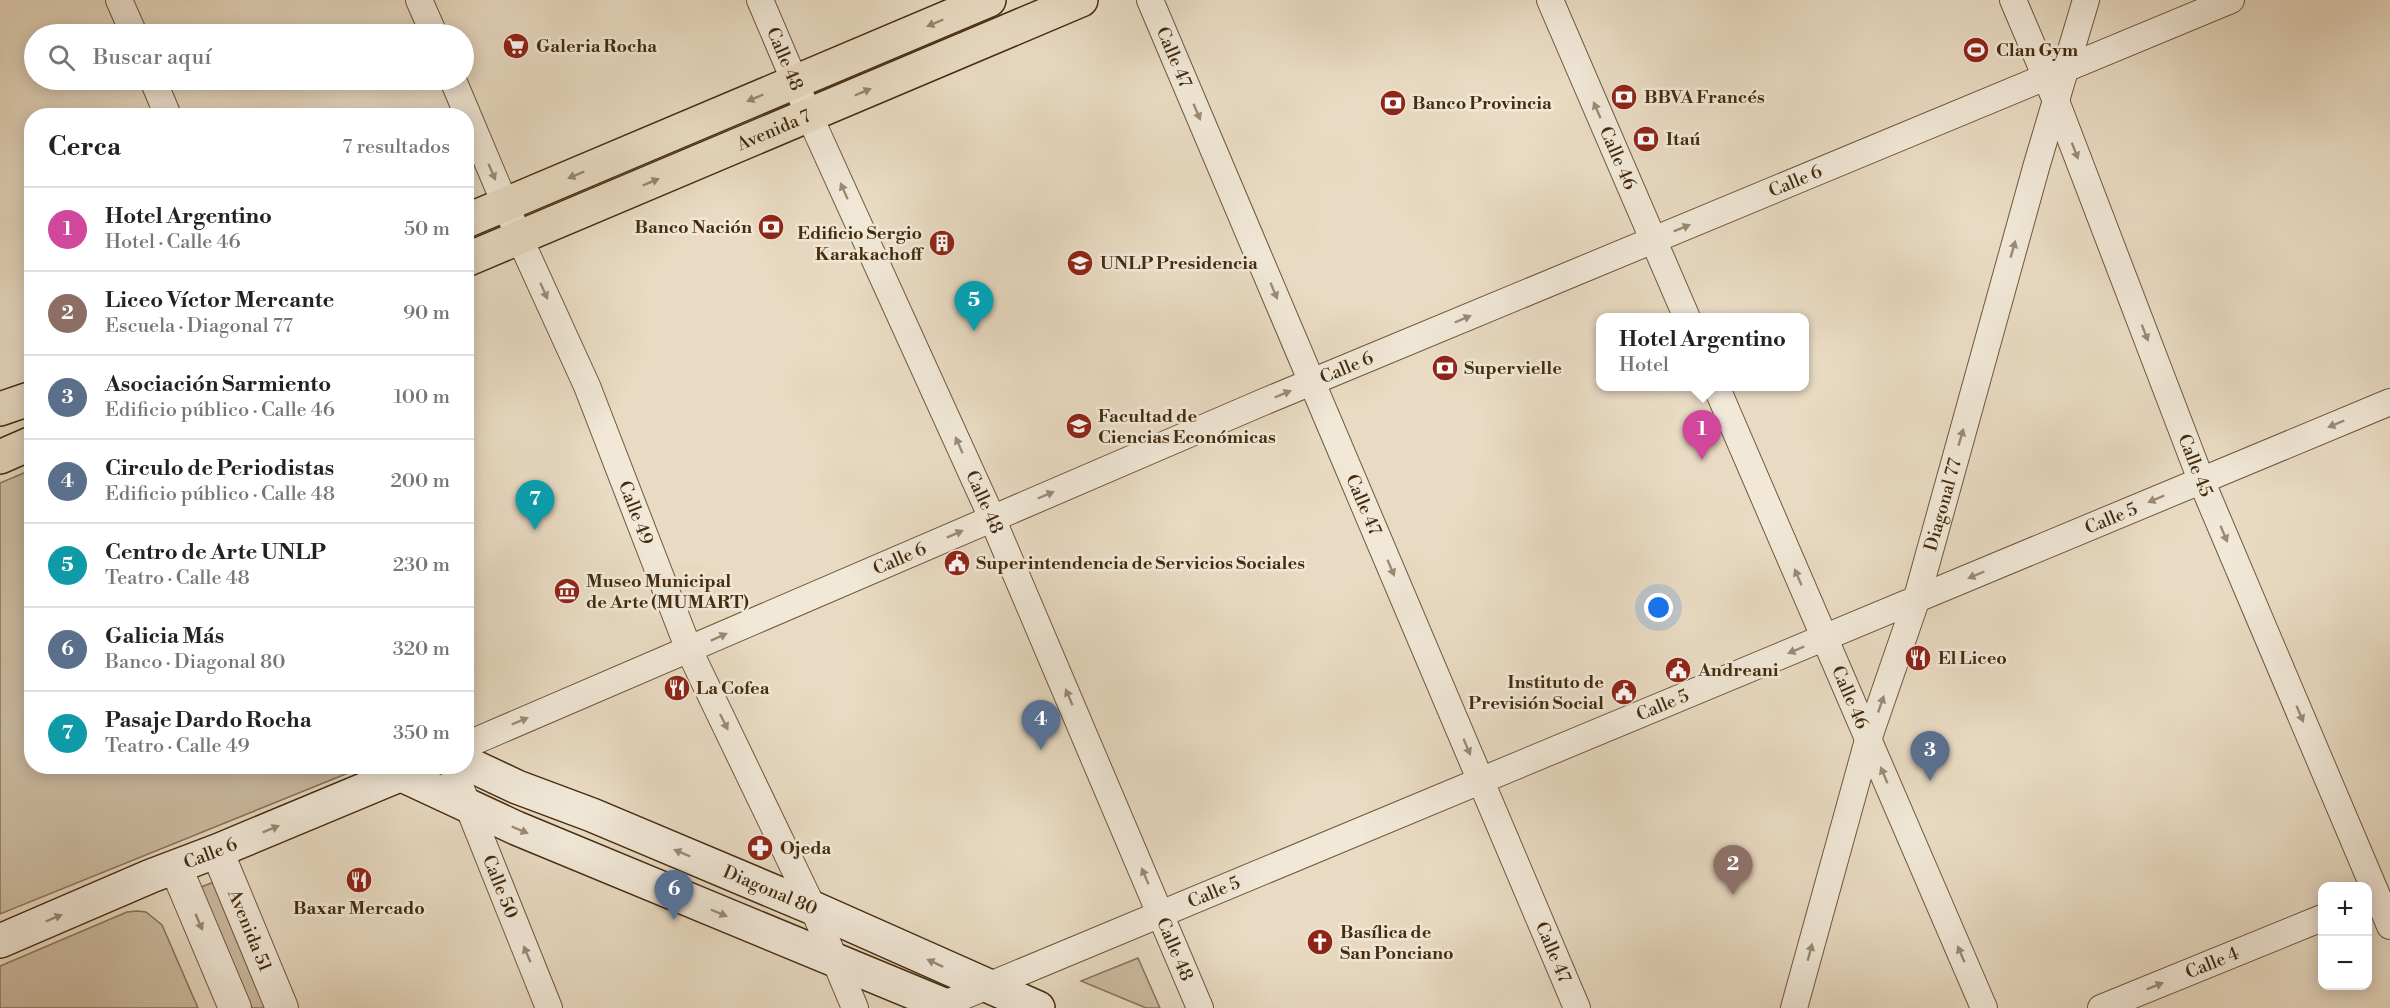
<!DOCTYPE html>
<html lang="es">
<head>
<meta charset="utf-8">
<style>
	body { margin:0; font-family:"Libre Bodoni",serif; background:#f2f2f2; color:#222 }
	.controls { position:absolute; right:18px; bottom:18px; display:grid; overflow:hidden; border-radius:12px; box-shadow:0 3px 15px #0003 }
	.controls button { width:54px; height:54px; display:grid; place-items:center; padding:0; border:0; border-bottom:2px solid #e0e0e0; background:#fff; color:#222; font:30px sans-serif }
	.you { position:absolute; left:1659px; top:608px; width:21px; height:21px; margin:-15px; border:4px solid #fff; border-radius:50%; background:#1a73e8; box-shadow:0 0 0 9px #1a73e833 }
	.badge { display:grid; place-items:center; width:39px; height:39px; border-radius:50%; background:#db2777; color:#fff; font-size:20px; font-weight:700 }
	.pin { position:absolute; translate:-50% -50px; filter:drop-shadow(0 2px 3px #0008) }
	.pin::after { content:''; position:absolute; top:32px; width:21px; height:18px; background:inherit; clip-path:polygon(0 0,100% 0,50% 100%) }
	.popup { position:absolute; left:1596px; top:313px; width:213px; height:78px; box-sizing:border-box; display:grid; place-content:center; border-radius:12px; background:#fff; filter:drop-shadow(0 2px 4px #0005); font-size:20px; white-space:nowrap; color:#767676 }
	.popup b { font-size:22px; color:#222 }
	.popup::after { content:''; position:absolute; left:50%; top:100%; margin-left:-12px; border:12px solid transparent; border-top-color:#fff }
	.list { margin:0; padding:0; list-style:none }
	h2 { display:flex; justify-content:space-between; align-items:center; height:78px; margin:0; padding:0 24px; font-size:26px }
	h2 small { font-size:20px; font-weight:400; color:#767676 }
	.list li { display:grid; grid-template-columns:39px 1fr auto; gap:18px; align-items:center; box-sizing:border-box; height:84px; padding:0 24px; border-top:2px solid #e0e0e0 }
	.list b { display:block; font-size:22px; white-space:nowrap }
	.list p { margin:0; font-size:20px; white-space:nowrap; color:#767676 }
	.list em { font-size:20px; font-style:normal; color:#767676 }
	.icon { flex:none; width:33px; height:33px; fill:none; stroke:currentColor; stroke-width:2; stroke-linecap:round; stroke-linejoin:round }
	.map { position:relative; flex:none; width:2390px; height:1008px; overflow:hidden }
	.search { position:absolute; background:#fff; box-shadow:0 3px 15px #0003; left:24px; top:24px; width:450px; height:66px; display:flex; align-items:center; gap:15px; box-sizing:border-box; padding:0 21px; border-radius:33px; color:#767676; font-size:22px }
	.panel { position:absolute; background:#fff; box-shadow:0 3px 15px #0003; left:24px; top:108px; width:450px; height:666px; border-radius:24px }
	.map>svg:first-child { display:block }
</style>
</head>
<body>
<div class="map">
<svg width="2390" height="1008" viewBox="0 0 2390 1008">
	<rect width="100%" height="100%" fill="#e9dbc3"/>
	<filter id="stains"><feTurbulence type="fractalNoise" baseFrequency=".00333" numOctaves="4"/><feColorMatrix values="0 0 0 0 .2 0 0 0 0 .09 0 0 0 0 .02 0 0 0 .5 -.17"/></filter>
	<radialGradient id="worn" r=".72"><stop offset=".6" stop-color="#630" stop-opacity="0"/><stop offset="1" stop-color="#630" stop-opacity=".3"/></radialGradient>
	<g fill="#cdbda4" stroke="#897459" stroke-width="1.5">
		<polygon points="31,470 32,766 363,767 0,914 0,483"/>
		<polygon points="214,882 267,1008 252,1008 201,887"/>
		<polygon points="137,911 146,912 162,925 198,1008 0,1008 0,966 127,912"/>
		<polygon points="1138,958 1160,1008 1146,1008 1081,981"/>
	</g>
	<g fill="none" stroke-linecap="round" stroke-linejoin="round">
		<defs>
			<g id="minor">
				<polyline points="119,0 134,34"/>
				<polyline points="419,0 434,34"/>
				<path id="s1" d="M760 0 809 115 992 518 1200 1008"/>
				<path id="s2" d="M1150 0 1577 1008"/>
				<path id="s3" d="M1550 0 1687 318"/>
				<path id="s4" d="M2013 0 2056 101 2201 480 2390 926"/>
				<polyline points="153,80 168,116"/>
				<path id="s5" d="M453 80 519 237 587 386 689 650 813 908 855 1008"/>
				<path id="s6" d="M1716 386 1984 1008"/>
				<path id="s7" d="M466 745 1261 403 2231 0"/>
				<path id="s8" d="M452 766 549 1008"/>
				<path id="s9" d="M935 1008 2390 402"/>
				<path id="s10" d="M1794 1008 1868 740 1916 601 2037 164 2086 0"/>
				<path id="s11" d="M2101 1008 2322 918"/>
			</g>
			<g id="tertiary">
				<path id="s12" d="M217 851 282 1008"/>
				<polyline points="176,868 235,1008"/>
			</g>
			<g id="secondary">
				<path id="s13" d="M466 763 517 787 592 815 813 908 1038 1008"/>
				<polyline points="402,775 516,828 951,1008"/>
				<path id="s14" d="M0 941 151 876 217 851 421 766"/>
			</g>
			<g id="primary">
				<polyline points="466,221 989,0"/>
				<path id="s15" d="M466 260 1081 0"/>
				<polyline points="0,409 32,398"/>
				<polyline points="0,457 32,443"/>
			</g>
		</defs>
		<use href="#minor" stroke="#6e583b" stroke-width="28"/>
		<use href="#tertiary" stroke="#6e583b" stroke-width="34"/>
		<use href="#secondary" stroke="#452c0e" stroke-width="36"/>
		<use href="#primary" stroke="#452c0e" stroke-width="36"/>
		<use href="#minor" stroke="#f1e8d8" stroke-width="26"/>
		<use href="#tertiary" stroke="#f1e8d8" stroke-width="32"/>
		<use href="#secondary" stroke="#f1e8d8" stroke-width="33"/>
		<use href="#primary" stroke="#e9dbc3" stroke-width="33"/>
	</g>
	<defs><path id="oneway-solid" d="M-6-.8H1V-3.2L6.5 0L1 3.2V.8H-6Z" transform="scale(1.5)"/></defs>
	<g fill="#978468">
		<use href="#oneway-solid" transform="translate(935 23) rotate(157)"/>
		<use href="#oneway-solid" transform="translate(863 92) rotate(-23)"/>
		<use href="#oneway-solid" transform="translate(755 98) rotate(157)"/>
		<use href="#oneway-solid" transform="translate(576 175) rotate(157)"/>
		<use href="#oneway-solid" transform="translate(651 182) rotate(-23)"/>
	</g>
	<g fill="#9b8a73">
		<use href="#oneway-solid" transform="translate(1597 110) rotate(-113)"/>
		<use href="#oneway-solid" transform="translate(1197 112) rotate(67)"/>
		<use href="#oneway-solid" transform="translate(2075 151) rotate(69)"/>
		<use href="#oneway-solid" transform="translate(492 172) rotate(67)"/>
		<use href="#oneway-solid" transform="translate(844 191) rotate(-114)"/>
		<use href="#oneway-solid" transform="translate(1682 228) rotate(-22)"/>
		<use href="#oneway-solid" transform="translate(2013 249) rotate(-74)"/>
		<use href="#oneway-solid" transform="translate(544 291) rotate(66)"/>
		<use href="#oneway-solid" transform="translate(1274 291) rotate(67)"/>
		<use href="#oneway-solid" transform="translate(1463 319) rotate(-23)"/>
		<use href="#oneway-solid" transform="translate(2145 333) rotate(69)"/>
		<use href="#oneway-solid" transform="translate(1283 394) rotate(-23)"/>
		<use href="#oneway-solid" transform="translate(2336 424) rotate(157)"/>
		<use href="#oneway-solid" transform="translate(1961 437) rotate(-74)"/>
		<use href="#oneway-solid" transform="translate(959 445) rotate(-114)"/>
		<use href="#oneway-solid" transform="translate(1046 495) rotate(-23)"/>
		<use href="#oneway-solid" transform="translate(2156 499) rotate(157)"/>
		<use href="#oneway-solid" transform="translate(955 534) rotate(-24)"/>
		<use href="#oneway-solid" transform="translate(2224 534) rotate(67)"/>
		<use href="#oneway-solid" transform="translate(1391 568) rotate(67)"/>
		<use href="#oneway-solid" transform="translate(1976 575) rotate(157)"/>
		<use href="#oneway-solid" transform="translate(1798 577) rotate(-113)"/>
		<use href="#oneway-solid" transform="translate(719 637) rotate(-24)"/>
		<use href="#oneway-solid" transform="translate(1796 650) rotate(157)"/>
		<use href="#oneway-solid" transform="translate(1069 697) rotate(-113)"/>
		<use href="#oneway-solid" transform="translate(1881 704) rotate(-71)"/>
		<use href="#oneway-solid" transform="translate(2300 714) rotate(67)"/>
		<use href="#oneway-solid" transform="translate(520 721) rotate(-23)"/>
		<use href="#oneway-solid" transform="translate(724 722) rotate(64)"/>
		<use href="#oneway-solid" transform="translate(1467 747) rotate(67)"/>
		<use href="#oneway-solid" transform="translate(1884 775) rotate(-113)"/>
		<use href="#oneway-solid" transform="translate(271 829) rotate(-22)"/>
		<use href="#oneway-solid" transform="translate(520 830) rotate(23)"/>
		<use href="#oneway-solid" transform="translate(682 853) rotate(-157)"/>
		<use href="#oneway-solid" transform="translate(1145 876) rotate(-113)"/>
		<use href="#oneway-solid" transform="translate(719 913) rotate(23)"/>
		<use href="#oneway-solid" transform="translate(54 918) rotate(-23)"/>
		<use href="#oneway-solid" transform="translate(199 922) rotate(67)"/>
		<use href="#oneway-solid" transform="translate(1810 952) rotate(-75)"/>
		<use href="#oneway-solid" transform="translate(527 954) rotate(-113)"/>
		<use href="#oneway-solid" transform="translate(1961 954) rotate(-113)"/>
		<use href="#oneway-solid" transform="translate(935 963) rotate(-155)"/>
		<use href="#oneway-solid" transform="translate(2155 986) rotate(-22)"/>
	</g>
	<defs>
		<symbol id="supermarket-disc" viewBox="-11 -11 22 22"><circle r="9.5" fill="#8f2418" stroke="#f1e8d8"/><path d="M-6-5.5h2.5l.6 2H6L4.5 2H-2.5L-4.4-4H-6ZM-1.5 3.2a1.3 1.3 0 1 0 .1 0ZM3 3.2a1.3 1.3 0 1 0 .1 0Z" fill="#fff"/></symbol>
		<symbol id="stadium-disc" viewBox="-11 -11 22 22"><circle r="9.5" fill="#8f2418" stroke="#f1e8d8"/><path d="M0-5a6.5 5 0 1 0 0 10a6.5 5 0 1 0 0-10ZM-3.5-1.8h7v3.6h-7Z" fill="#fff"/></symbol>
		<symbol id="bank-disc" viewBox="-11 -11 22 22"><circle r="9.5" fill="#8f2418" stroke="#f1e8d8"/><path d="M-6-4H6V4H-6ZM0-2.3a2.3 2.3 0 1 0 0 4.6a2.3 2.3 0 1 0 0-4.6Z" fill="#fff"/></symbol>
		<symbol id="building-disc" viewBox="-11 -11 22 22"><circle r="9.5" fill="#8f2418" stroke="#f1e8d8"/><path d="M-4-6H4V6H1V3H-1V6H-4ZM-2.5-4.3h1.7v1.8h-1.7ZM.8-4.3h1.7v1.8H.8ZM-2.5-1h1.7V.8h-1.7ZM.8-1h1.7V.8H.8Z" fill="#fff"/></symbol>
		<symbol id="university-disc" viewBox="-11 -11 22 22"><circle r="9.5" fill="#8f2418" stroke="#f1e8d8"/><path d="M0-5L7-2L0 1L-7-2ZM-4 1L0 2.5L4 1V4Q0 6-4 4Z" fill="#fff"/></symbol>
		<symbol id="civic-disc" viewBox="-11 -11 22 22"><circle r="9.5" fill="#8f2418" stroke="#f1e8d8"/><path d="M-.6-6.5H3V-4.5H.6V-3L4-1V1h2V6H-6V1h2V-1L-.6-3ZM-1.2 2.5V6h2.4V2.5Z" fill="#fff"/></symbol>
		<symbol id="museum-disc" viewBox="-11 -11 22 22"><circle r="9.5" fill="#8f2418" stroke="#f1e8d8"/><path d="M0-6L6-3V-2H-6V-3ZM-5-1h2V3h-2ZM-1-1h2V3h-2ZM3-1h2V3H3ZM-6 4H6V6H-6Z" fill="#fff"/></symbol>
		<symbol id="restaurant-disc" viewBox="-11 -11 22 22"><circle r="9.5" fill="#8f2418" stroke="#f1e8d8"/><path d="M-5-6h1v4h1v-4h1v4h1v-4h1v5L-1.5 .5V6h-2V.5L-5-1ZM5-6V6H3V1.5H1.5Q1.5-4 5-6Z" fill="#fff"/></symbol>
		<symbol id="pharmacy-disc" viewBox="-11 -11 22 22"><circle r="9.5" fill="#8f2418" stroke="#f1e8d8"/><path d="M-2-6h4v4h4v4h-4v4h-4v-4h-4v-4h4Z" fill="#fff"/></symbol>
		<symbol id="church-disc" viewBox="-11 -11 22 22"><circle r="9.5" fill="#8f2418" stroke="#f1e8d8"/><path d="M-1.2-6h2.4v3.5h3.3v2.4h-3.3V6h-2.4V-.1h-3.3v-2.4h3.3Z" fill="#fff"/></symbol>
	</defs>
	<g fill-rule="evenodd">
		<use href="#supermarket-disc" x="501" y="31" width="30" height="30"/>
		<use href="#stadium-disc" x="1961" y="35" width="30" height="30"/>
		<use href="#bank-disc" x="1609" y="82" width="30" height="30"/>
		<use href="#bank-disc" x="1378" y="88" width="30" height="30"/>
		<use href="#bank-disc" x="1631" y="124" width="30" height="30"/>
		<use href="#bank-disc" x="756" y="212" width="30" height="30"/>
		<use href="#building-disc" x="927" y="228" width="30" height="30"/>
		<use href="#university-disc" x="1065" y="248" width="30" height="30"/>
		<use href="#bank-disc" x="1430" y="353" width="30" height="30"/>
		<use href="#university-disc" x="1064" y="411" width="30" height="30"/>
		<use href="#civic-disc" x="942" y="548" width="30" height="30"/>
		<use href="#museum-disc" x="552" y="576" width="30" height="30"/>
		<use href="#restaurant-disc" x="1903" y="643" width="30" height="30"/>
		<use href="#civic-disc" x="1663" y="655" width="30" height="30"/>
		<use href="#restaurant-disc" x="662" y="673" width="30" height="30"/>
		<use href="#civic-disc" x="1609" y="677" width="30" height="30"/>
		<use href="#pharmacy-disc" x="745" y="833" width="30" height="30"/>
		<use href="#restaurant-disc" x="344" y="865" width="30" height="30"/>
		<use href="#church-disc" x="1305" y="927" width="30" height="30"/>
	</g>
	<g text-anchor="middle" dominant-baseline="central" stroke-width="5" stroke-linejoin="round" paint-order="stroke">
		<g font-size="18" font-weight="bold" fill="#452c0e" stroke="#f1e8d8" text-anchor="start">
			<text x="536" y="46">Galeria Rocha</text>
			<text x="1996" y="50">Clan Gym</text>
			<text x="1644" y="97">BBVA Francés</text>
			<text x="1412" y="103">Banco Provincia</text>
			<text x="1666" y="139">Itaú</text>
			<text x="752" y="227" text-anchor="end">Banco Nación</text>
			<text x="922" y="233" text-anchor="end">Edificio Sergio<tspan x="922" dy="21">Karakachoff</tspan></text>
			<text x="1100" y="263">UNLP Presidencia</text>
			<text x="1464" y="368">Supervielle</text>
			<text x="1098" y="416">Facultad de<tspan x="1098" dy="21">Ciencias Económicas</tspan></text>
			<text x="976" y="563">Superintendencia de Servicios Sociales</text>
			<text x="586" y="581">Museo Municipal<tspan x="586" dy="21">de Arte (MUMART)</tspan></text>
			<text x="1938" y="658">El Liceo</text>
			<text x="1698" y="670">Andreani</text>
			<text x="1604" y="682" text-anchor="end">Instituto de<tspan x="1604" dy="21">Previsión Social</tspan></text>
			<text x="696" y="688">La Cofea</text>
			<text x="780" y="848">Ojeda</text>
			<text x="359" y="908" text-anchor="middle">Baxar Mercado</text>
			<text x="1340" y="932">Basílica de<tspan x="1340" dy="21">San Ponciano</tspan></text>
		</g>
		<g font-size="18" fill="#452c0e" stroke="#f1e8d8">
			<text stroke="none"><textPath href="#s2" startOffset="62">Calle 47</textPath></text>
			<text stroke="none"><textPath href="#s1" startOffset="64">Calle 48</textPath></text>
			<text stroke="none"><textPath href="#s15" startOffset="334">Avenida 7</textPath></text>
			<text stroke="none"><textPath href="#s3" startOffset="172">Calle 46</textPath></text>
			<text stroke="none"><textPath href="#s7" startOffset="1444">Calle 6</textPath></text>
			<text stroke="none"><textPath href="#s7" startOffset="958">Calle 6</textPath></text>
			<text stroke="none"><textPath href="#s4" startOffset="500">Calle 45</textPath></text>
			<text stroke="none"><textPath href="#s1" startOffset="550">Calle 48</textPath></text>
			<text stroke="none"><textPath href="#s2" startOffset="548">Calle 47</textPath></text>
			<text stroke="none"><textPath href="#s10" startOffset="525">Diagonal 77</textPath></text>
			<text stroke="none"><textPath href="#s5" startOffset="470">Calle 49</textPath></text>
			<text stroke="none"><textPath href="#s9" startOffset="1274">Calle 5</textPath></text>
			<text stroke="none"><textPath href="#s7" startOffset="472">Calle 6</textPath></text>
			<text stroke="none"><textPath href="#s6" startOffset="339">Calle 46</textPath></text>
			<text stroke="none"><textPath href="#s9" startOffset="788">Calle 5</textPath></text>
			<text stroke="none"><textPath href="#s14" startOffset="228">Calle 6</textPath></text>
			<text stroke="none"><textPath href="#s8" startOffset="130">Calle 50</textPath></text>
			<text stroke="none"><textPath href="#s13" startOffset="330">Diagonal 80</textPath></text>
			<text stroke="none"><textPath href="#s9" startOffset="302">Calle 5</textPath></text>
			<text stroke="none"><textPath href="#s12" startOffset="86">Avenida 51</textPath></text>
			<text stroke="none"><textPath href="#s1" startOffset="1036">Calle 48</textPath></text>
			<text stroke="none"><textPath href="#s2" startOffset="1034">Calle 47</textPath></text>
			<text stroke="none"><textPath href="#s11" startOffset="120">Calle 4</textPath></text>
		</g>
	</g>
	<rect width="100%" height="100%" filter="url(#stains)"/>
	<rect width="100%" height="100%" fill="url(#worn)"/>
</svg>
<div class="controls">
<button>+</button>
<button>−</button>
</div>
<div class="you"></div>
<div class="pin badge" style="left:1702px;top:460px;background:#d1479c">1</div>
<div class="popup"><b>Hotel Argentino</b>Hotel</div>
<div class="pin badge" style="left:1733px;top:895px;background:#8d6e63">2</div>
<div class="pin badge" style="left:1930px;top:781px;background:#5c6f8a">3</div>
<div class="pin badge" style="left:1041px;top:750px;background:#5c6f8a">4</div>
<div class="pin badge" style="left:974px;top:331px;background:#0f9aa8">5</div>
<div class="pin badge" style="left:674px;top:920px;background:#5c6f8a">6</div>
<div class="pin badge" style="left:535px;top:530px;background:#0f9aa8">7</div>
<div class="search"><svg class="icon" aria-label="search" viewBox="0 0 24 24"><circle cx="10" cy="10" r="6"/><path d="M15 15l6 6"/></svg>Buscar aquí</div>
<section class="panel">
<h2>Cerca<small>7 resultados</small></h2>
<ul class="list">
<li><span class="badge" style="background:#d1479c">1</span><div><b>Hotel Argentino</b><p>Hotel · Calle 46</p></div><em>50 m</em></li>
<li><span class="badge" style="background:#8d6e63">2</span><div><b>Liceo Víctor Mercante</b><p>Escuela · Diagonal 77</p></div><em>90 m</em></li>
<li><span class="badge" style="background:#5c6f8a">3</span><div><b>Asociación Sarmiento</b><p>Edificio público · Calle 46</p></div><em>100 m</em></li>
<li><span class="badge" style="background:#5c6f8a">4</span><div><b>Circulo de Periodistas</b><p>Edificio público · Calle 48</p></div><em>200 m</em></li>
<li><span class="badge" style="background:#0f9aa8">5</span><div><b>Centro de Arte UNLP</b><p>Teatro · Calle 48</p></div><em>230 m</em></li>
<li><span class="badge" style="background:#5c6f8a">6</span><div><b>Galicia Más</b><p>Banco · Diagonal 80</p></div><em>320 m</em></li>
<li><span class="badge" style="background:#0f9aa8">7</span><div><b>Pasaje Dardo Rocha</b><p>Teatro · Calle 49</p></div><em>350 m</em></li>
</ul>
</section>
</div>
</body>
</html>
